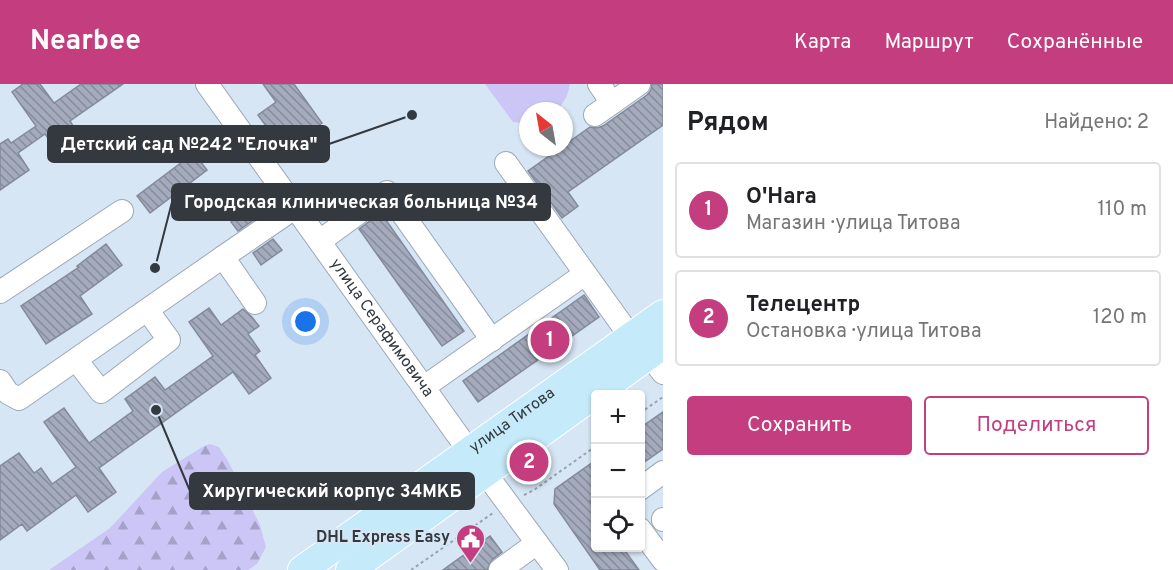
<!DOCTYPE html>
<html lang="ru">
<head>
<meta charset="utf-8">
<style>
	body { margin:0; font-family:Overpass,sans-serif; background:#f2f2f2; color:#202124 }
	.controls { position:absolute; right:18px; bottom:18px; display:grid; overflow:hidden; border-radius:6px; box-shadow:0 2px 4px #0004 }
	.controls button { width:54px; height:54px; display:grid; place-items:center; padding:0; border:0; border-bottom:2px solid #e0e0e0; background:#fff; color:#202124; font:30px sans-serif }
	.compass { position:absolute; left:519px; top:18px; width:54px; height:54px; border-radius:50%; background:#fff; box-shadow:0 2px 4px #0004; rotate:329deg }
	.you { position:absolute; left:306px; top:238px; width:21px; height:21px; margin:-15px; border:4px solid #fff; border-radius:50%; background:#1a73e8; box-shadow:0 0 0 9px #1a73e833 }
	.badge { display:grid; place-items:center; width:39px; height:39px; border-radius:50%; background:#c33d7f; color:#fff; font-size:20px; font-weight:700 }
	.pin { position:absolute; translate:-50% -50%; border:3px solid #fff; box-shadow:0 2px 6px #0006 }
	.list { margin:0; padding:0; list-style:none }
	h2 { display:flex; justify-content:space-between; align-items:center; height:78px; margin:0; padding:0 24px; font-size:26px }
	h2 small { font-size:20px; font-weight:400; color:#757577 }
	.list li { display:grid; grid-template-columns:39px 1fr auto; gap:18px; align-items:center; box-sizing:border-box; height:96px; margin:0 12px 12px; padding:0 12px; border:2px solid #e0e0e0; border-radius:6px }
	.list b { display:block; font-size:22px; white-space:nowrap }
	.list p { margin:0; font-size:20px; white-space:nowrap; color:#757577 }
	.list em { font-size:20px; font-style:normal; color:#757577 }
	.actions { display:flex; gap:12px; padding:18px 24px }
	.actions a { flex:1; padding:14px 0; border:2px solid #c33d7f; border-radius:6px; text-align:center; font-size:21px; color:#c33d7f }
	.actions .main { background:#c33d7f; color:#fff }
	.icon { flex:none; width:33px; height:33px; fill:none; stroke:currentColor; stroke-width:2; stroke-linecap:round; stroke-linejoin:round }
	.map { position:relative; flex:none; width:663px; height:486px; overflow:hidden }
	header { display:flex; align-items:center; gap:36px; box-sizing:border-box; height:84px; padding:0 30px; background:#c33d7f; color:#fff }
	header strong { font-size:28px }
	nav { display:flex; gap:33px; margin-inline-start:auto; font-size:21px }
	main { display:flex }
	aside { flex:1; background:#fff }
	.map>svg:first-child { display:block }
</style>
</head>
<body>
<header>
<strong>Nearbee</strong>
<nav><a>Карта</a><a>Маршрут</a><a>Сохранённые</a></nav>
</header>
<main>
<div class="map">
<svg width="663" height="486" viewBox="0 0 663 486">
	<defs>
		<pattern id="forest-firs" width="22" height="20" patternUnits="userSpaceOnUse" patternTransform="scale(1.5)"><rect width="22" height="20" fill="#cbc6f6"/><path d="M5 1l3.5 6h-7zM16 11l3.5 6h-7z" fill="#a5a2c9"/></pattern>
		<pattern id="building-back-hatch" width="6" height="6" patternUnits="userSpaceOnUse" patternTransform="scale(1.5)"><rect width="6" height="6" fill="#a4abbc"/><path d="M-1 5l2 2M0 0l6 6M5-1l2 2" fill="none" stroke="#868c9a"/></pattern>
	</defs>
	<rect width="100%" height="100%" fill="#d7e6f5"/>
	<polygon fill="url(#forest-firs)" points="210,360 219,363 228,377 260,441 266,463 257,480 248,486 49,486 110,444 162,388 204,362"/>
	<polygon fill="#cbc6f6" points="485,0 570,0 567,12 558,26 528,27 528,40 513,38"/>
	<g fill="url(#building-back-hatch)" stroke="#848a9b" stroke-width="1.5">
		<polygon points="23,0 40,0 54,19 81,0 123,0 70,37 75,45 53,61 45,50 18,69 29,86 0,106 0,60 8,55 11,59 36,42 12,8"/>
		<polygon points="263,0 294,0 322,39 284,67 258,31 276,18"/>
		<polygon points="652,0 663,0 663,41 568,108 578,122 562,134 528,87 590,43 597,44 603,42 647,11 651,6"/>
		<polygon points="194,69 207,86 150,129 137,112"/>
		<polygon points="252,124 258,133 238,147 231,138"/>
		<polygon points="381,129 464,247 442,262 359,145"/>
		<polygon points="273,155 282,166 261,181 253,169"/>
		<polygon points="106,160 122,181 80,212 92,230 46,260 21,222 79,183 77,182"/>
		<polygon points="584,211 599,233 478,318 463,297"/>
		<polygon points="209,224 221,241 243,225 251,232 259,242 248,250 260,267 255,271 271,294 249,310 233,288 99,384 116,408 88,428 76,411 27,447 22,440 0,456 0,382 19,369 34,389 41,384 52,400 76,383 44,338 64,324 89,359 133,327 125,315 155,293 165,306 213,272 189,238"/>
		<polygon points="663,328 663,365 640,381 640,344"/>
		<polygon points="596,376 596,414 590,417 596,424 596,464 623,464 639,486 600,486 554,420 555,405"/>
		<polygon points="490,452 502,468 492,476 487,486 443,486"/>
	</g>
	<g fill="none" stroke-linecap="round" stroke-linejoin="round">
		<defs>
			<g id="minor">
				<path id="s1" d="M207 0 469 367 557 486"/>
				<polyline points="599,0 612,19"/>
				<polyline points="595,31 639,0"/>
				<polyline points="506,79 630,252"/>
				<polyline points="320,157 387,108 492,256"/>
				<polyline points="0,208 122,127"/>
				<polyline points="255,219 223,173 296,123"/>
				<polyline points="649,271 663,289"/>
				<polyline points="77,277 101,308 169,256 148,227"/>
				<polyline points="0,297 8,309 19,315 223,173"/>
				<polyline points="424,303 585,190"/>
				<polyline points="640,405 663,388"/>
				<polyline points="663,435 663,436"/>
				<polyline points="640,445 663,476"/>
				<polyline points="500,486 537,459"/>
			</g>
			<g id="major">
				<path id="s2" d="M302 486 663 230"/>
				<polyline points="350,486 663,261"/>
			</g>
		</defs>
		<use href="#minor" stroke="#9ba9b7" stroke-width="24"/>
		<use href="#major" stroke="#fff" stroke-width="30"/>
		<g stroke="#97a3ae" stroke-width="2" stroke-dasharray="3 3" stroke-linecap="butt">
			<polyline points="640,329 663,313"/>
			<polyline points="524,411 534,406 596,362"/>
			<polyline points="411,486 493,429"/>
		</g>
		<use href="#minor" stroke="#fff" stroke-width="22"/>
		<use href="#major" stroke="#c5eafa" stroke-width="28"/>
	</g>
	<defs>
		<symbol id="civic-pin" viewBox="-11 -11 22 30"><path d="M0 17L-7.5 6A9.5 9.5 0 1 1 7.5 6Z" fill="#c33d7f" stroke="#d7e6f5"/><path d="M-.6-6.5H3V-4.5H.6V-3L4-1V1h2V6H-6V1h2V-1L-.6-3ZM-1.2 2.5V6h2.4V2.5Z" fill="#fff"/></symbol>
	</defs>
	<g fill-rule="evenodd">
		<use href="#civic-pin" x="454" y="438" width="33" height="45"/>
	</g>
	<g text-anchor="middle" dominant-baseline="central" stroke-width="4.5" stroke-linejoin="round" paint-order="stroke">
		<g font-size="16" fill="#33393f" stroke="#d7e6f5">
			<text stroke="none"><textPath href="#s1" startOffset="300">улица Серафимовича</textPath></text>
			<text stroke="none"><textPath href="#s2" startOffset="258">улица Титова</textPath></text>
		</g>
		<g font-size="16" font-weight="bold" fill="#33393f" stroke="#d7e6f5" text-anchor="end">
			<text x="450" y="454">DHL Express Easy</text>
		</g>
	</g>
	<path fill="none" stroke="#33393f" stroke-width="2" d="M412 31L329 60M155 184L172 118M156 326L190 407"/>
	<g fill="#33393f" stroke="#d7e6f5" stroke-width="2">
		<circle cx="412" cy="31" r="6"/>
		<circle cx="155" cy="184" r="6"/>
		<circle cx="156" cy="326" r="6"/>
	</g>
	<g fill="#33393f" stroke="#33393f" stroke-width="2">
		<rect x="48" y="42" width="281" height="36" rx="6"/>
		<rect x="172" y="100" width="378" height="36" rx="6"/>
		<rect x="190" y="389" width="284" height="36" rx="6"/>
	</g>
	<g font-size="18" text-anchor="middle" font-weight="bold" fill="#fff">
		<text x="189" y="66">Детский сад №242 "Елочка"</text>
		<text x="361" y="124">Городская клиническая больница №34</text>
		<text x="332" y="413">Хиругический корпус 34МКБ</text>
	</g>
</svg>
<div class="controls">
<button>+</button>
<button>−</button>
<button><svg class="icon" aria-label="locate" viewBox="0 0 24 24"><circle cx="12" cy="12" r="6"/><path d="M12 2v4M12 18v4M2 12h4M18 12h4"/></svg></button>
</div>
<svg class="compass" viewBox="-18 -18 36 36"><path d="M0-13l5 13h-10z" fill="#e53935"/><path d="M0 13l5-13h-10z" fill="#757577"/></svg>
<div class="you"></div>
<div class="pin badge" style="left:550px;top:256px">1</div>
<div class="pin badge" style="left:529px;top:378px">2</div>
</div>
<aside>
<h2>Рядом<small>Найдено: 2</small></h2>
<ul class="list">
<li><span class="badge">1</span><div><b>O'Hara</b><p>Магазин · улица Титова</p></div><em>110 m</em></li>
<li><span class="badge">2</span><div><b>Телецентр</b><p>Остановка · улица Титова</p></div><em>120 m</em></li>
</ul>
<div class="actions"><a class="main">Сохранить</a><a>Поделиться</a></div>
</aside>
</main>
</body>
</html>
